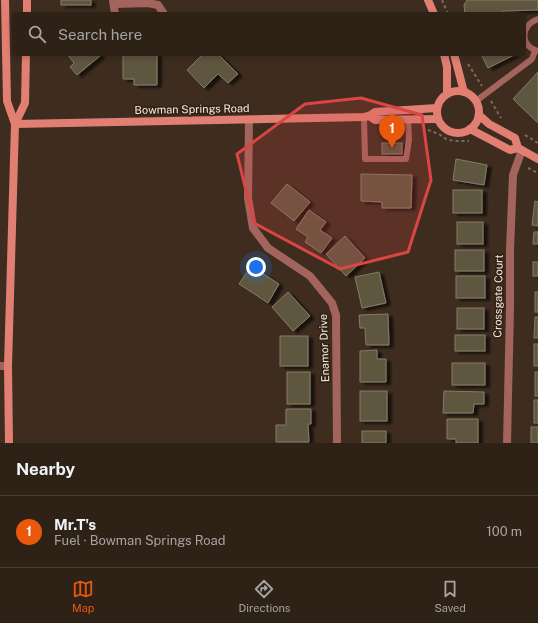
<!DOCTYPE html>
<html lang="en">
<head>
<meta charset="utf-8">
<style>
	body { margin:0; font-family:"Public Sans",sans-serif; background:#362a20; color:#f1f3f6 }
	.you { position:absolute; left:256px; top:267px; width:14px; height:14px; margin:-10px; border:3px solid #fff; border-radius:50%; background:#1a73e8; box-shadow:0 0 0 6px #1a73e833 }
	.badge { display:grid; place-items:center; width:26px; height:26px; border-radius:50%; background:#ea580c; color:#fff; font-size:13px; font-weight:700 }
	.pin { position:absolute; translate:-50% -33px; filter:drop-shadow(0 1px 2px #0008) }
	.pin::after { content:''; position:absolute; top:21px; width:14px; height:12px; background:inherit; clip-path:polygon(0 0,100% 0,50% 100%) }
	.list { margin:0; padding:0; list-style:none }
	h2 { display:flex; justify-content:space-between; align-items:center; height:52px; margin:0; padding:0 16px; font-size:17px }
	h2 small { font-size:13px; font-weight:400; color:#a7a4a1 }
	.list li { display:grid; grid-template-columns:26px 1fr auto; gap:12px; align-items:center; box-sizing:border-box; height:72px; padding:0 16px; border-top:1px solid #493f36 }
	.list b { display:block; font-size:15px; white-space:nowrap }
	.list p { margin:0; font-size:13px; white-space:nowrap; color:#a7a4a1 }
	.list em { font-size:13px; font-style:normal; color:#a7a4a1 }
	.icon { flex:none; width:22px; height:22px; fill:none; stroke:currentColor; stroke-width:2; stroke-linecap:round; stroke-linejoin:round }
	.map { position:relative; flex:none; width:538px; height:443px; overflow:hidden }
	.search { position:absolute; background:#2e2217; box-shadow:0 2px 6px #0003; left:12px; right:12px; top:12px; height:44px; display:flex; align-items:center; gap:10px; box-sizing:border-box; padding:0 14px; border-radius:4px; color:#a7a4a1; font-size:15px }
	.sheet { height:124px; background:#2e2217 }
	nav { display:flex; justify-content:space-around; align-items:center; box-sizing:border-box; height:56px; border-top:1px solid #493f36; background:#2e2217; font-size:11px; color:#a7a4a1 }
	nav a { display:grid; justify-items:center; gap:2px }
	nav .on { color:#ea580c }
	.map>svg:first-child { display:block }
</style>
</head>
<body>
<div class="map">
<svg width="538" height="443" viewBox="0 0 538 443">
	<defs>
		<filter id="shadow"><feDropShadow dx="4.5" dy="2.5" stdDeviation="1" flood-color="#0009"/></filter>
	</defs>
	<rect width="100%" height="100%" fill="#3e2d1f"/>
	<g fill="#5e5641" stroke="#847c65" filter="url(#shadow)">
		<rect x="61" y="0" width="30" height="5"/>
		<polygon points="467,0 538,0 538,10 503,11 502,14 465,14 464,5"/>
		<polygon points="67,54 99,54 100,56 77,75 70,67 74,63"/>
		<polygon points="123,54 157,54 157,85 134,85 134,79 123,79"/>
		<polygon points="203,54 218,54 238,74 228,83 218,74 204,88 187,70"/>
		<polygon points="481,54 516,54 488,68"/>
		<polygon points="538,72 538,123 513,99"/>
		<rect x="382" y="143" width="20" height="11"/>
		<polygon points="456,159 487,165 484,185 453,180"/>
		<polygon points="361,174 412,175 411,208 382,208 382,202 361,201"/>
		<polygon points="287,184 310,202 294,221 271,203"/>
		<rect x="453" y="190" width="29" height="23"/>
		<polygon points="535,201 538,202 538,226 532,225"/>
		<polygon points="309,210 326,222 320,230 332,238 321,253 305,242 308,237 296,229"/>
		<rect x="457" y="222" width="26" height="22"/>
		<polygon points="534,232 538,232 538,244 533,244"/>
		<polygon points="345,236 365,258 346,276 326,254"/>
		<rect x="455" y="250" width="29" height="21"/>
		<rect x="533" y="262" width="5" height="14"/>
		<polygon points="251,266 279,284 268,303 239,284"/>
		<polygon points="379,272 386,303 362,308 355,277"/>
		<rect x="456" y="276" width="29" height="22"/>
		<polygon points="288,292 310,316 293,331 272,307"/>
		<rect x="535" y="292" width="3" height="20"/>
		<rect x="457" y="308" width="27" height="21"/>
		<polygon points="388,314 389,345 366,345 365,328 360,328 359,315"/>
		<polygon points="535,317 538,317 538,338 534,338"/>
		<rect x="455" y="335" width="30" height="16"/>
		<rect x="280" y="336" width="28" height="30"/>
		<rect x="534" y="344" width="4" height="22"/>
		<polygon points="377,350 377,359 386,359 386,382 360,382 360,351"/>
		<rect x="452" y="363" width="33" height="22"/>
		<rect x="287" y="372" width="23" height="32"/>
		<rect x="535" y="372" width="3" height="24"/>
		<rect x="360" y="391" width="27" height="30"/>
		<polygon points="444,391 484,392 484,404 474,404 473,413 443,413"/>
		<rect x="534" y="400" width="4" height="23"/>
		<polygon points="286,409 311,409 311,424 308,424 309,442 276,442 276,425 286,425"/>
		<polygon points="447,419 478,419 478,443 456,443 456,439 447,439"/>
		<rect x="531" y="427" width="7" height="16"/>
		<rect x="362" y="431" width="24" height="12"/>
	</g>
	<g fill="none" stroke-linecap="round" stroke-linejoin="round">
		<g stroke="#7a6b5e" stroke-width="2" stroke-dasharray="3 3" stroke-linecap="butt">
			<polyline points="442,0 448,14"/>
			<polyline points="468,64 482,86"/>
			<polyline points="491,101 501,118"/>
			<polyline points="428,130 439,134 446,139 454,141 469,141"/>
			<polyline points="525,135 538,143"/>
			<polyline points="528,168 538,173"/>
		</g>
		<g stroke="#a2645c" stroke-width="6">
			<path d="M538 19C520 25 520 47 538 51"/>
			<polyline points="476,101 532,59 535,51"/>
			<polyline points="364,117 365,159 406,159 409,140 408,120"/>
		</g>
		<g stroke="#a2645c" stroke-width="8">
			<polyline points="113,0 115,14"/>
			<polyline points="114,4 148,3 158,5 164,14"/>
			<polyline points="249,120 248,198 253,228 268,248 310,276 332,303 336,315 337,443"/>
			<polyline points="0,366 8,366"/>
			<polyline points="507,443 510,308 510,250 513,175 522,150"/>
		</g>
		<g stroke="#e17f72" stroke-width="8">
			<polyline points="5,0 7,101 15,124 8,366 9,443"/>
			<polyline points="428,0 434,14"/>
			<polyline points="27,14 27,0"/>
			<polyline points="444,54 447,67 447,94"/>
			<polyline points="454,54 464,92"/>
			<circle cx="458" cy="112" r="21"/>
			<polyline points="479,115 489,124 515,138 518,148"/>
			<polyline points="369,116 375,120 438,119"/>
			<polyline points="15,124 364,117 369,116 375,112 437,108"/>
			<polyline points="15,124 25,103 26,54"/>
			<polyline points="470,129 510,150 518,148 538,159"/>
		</g>
	</g>
	<path fill="#db4544" fill-opacity="0.2" stroke="#db4544" stroke-width="3" stroke-linejoin="round" d="M361 98 422 115 431 180 408 252 340 269 254 223 237 154 305 104Z"/>
	<g text-anchor="middle" dominant-baseline="central" stroke-width="3.5" stroke-linejoin="round" paint-order="stroke">
		<g font-size="11" fill="#f5eae1" stroke="#342315">
			<text transform="translate(192 109) rotate(-1)">Bowman Springs Road</text>
			<text transform="translate(498 296) rotate(-89)">Crossgate Court</text>
			<text transform="translate(324 348) rotate(-92)">Enamor Drive</text>
		</g>
	</g>
</svg>
<div class="you"></div>
<div class="pin badge" style="left:392px;top:148px">1</div>
<div class="search"><svg class="icon" aria-label="search" viewBox="0 0 24 24"><circle cx="10" cy="10" r="6"/><path d="M15 15l6 6"/></svg>Search here</div>
</div>
<section class="sheet">
<h2>Nearby<small></small></h2>
<ul class="list">
<li><span class="badge">1</span><div><b>Mr.T's</b><p>Fuel · Bowman Springs Road</p></div><em>100 m</em></li>
</ul>
</section>
<nav>
<a class="on"><svg class="icon" aria-label="map" viewBox="0 0 24 24"><path d="M3 6l6-2 6 2 6-2v14l-6 2-6-2-6 2zM9 4v14M15 6v14"/></svg>Map</a>
<a><svg class="icon" aria-label="directions" viewBox="0 0 24 24"><path d="M12 3l9 9-9 9-9-9zM9 14v-3h6M13 9l2 2-2 2"/></svg>Directions</a>
<a><svg class="icon" aria-label="saved" viewBox="0 0 24 24"><path d="M7 4h10v16l-5-4-5 4z"/></svg>Saved</a>
</nav>
</body>
</html>
